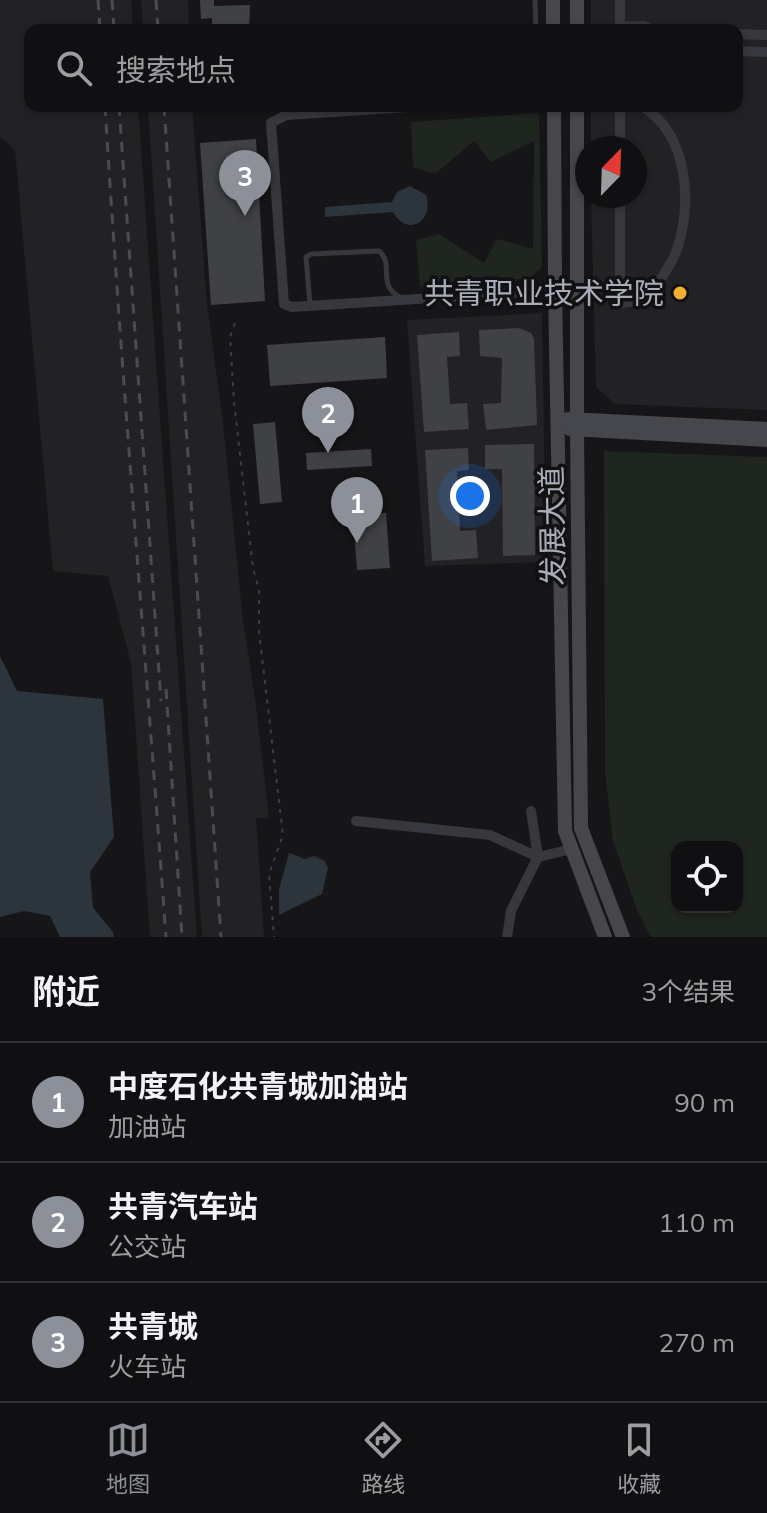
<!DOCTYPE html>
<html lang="zh">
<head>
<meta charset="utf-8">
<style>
	body { margin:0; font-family:Mulish,"Noto Sans SC",sans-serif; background:#19191b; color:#f1f3f6 }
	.controls { position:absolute; right:24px; bottom:24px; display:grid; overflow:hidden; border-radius:16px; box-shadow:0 2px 6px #0004 }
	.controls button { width:72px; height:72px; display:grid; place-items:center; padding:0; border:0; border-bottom:2px solid #303032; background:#101012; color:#f1f3f6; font:40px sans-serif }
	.compass { position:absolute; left:575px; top:136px; width:72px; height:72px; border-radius:50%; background:#101012; box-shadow:0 2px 6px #0004; rotate:23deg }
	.you { position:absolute; left:470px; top:496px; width:28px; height:28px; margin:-20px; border:6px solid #fff; border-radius:50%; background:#1a73e8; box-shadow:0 0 0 12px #1a73e833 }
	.badge { display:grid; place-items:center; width:52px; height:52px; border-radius:50%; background:#8c9099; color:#fff; font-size:26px; font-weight:700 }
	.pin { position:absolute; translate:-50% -66px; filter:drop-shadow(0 2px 4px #0008) }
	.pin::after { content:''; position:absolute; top:42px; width:28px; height:24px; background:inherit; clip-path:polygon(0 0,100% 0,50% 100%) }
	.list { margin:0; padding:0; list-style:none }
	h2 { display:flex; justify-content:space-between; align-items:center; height:104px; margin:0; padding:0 32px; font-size:34px }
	h2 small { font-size:26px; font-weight:400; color:#9c9d9f }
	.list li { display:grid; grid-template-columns:52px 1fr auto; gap:24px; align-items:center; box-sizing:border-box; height:120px; padding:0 32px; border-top:2px solid #303032 }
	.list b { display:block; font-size:30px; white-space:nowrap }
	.list p { margin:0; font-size:26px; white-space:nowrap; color:#9c9d9f }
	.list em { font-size:26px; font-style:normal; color:#9c9d9f }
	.icon { flex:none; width:44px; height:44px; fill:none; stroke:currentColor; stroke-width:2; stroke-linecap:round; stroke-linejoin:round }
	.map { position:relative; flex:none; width:767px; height:937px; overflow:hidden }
	.search { position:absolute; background:#101012; box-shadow:0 2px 6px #0004; left:24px; right:24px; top:24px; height:88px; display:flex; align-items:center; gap:20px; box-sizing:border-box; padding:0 28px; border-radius:16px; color:#9c9d9f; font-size:30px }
	.sheet { height:464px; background:#101012 }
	nav { display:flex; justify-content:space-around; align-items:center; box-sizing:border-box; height:112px; border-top:2px solid #303032; background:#101012; font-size:22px; color:#9c9d9f }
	nav a { display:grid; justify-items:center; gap:4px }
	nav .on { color:#8c9099 }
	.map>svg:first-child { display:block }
</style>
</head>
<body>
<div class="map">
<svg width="767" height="937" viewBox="0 0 767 937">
	<rect width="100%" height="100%" fill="#161618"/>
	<g fill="#222225">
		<polygon points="0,0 131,0 133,30 30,30 30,106 138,106 197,937 150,937 131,663 108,576 53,571 15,150 0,137"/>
		<polygon points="141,0 188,0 189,30 143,30"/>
		<polygon points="591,0 767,0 767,410 615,404 596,387 591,196 635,196 635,148 591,148 591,106 737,106 737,30 591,30"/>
		<polygon points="148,106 192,106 207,304 223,423 243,621 256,705 269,818 256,818 264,937 202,937"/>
		<polygon points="542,313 546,562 425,566 407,320"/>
	</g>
	<g fill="#1e261f" fill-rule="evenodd">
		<polygon points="539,113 542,267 530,278 420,287 416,240 439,234 484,263 497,239 533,249 534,141 491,162 474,141 435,174 413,167 411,122"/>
		<path d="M604 451 767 457V937H651L638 913 613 841 605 772ZM677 847H737V907H677Z"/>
	</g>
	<g fill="#2c353c">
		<path d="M410 186 426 195C435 221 407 238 393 212L325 217V207L392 202 397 192Z"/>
		<polygon points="0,656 17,691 103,699 114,837 90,872 93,908 113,932 114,937 60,937 50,916 24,911 0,917"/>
		<polygon points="289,853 305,859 314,856 325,861 328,868 322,894 279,915 279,889"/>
	</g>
	<g fill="#404145">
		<polygon points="200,0 214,0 214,6 250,5 249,30 212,30 212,18 201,19"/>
		<polygon points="256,139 265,301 211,305 200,143"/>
		<polygon points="519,328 531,333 534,339 537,425 486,430 483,404 501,403 502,358 480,356 479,330"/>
		<polygon points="459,332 460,356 447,357 450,404 467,403 469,429 424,432 417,335"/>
		<polygon points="385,337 387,378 270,386 267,345"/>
		<polygon points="275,422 282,502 260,504 253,424"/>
		<polygon points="534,444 535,555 503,556 502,469 485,469 485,445"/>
		<polygon points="468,448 469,470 457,471 460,531 476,530 478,558 432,561 425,450"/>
		<polygon points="371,449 372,466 307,470 306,453"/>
		<polygon points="386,513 390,568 357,570 353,516"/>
	</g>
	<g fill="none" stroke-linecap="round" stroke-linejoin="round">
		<polyline stroke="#3d3f44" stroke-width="2" stroke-dasharray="4 6" stroke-linecap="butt" points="235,323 230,337 234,402 253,568 259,590 259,632 283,835 269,874 274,937"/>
		<g stroke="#37383d" stroke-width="5">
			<polyline points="535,0 536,30"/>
			<path d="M310 305 306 257 311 254 379 251C395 264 376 285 400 297"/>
		</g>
		<g stroke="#37383d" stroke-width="10">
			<polyline points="620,0 620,30"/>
			<polyline points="620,27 644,26 653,30"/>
			<polyline points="737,34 767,35"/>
			<polyline points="737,51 767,52"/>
			<polyline points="423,106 286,115 271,123 284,304 292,307 555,290"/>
			<polyline points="620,106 620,148"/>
			<path d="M620 196V303C626 302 633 302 639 300 648 297 659 283 664 274 668 267 673 260 676 252 693 205 689 135 642 106"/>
			<polyline points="531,811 538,857"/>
			<polyline points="356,821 490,835 538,857"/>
			<polyline points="507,937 511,911 538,857 572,849"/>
		</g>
		<g stroke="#45474d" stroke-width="14">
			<polyline points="553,0 553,30"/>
			<polyline points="577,0 577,30"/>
			<polyline points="554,106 555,290 565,831 605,937"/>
			<polyline points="577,106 577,430 581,828 623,937"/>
			<polyline points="568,419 767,429"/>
			<polyline points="570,429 767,440"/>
		</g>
		<g stroke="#4a4c52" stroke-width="3" stroke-dasharray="10 8" stroke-linecap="butt">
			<polyline points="98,0 100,30"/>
			<polyline points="112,0 114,30"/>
			<polyline points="156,0 158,30"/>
			<path d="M105 106C122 383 146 660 166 937"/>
			<polyline points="119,106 161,701"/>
			<polyline points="164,106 221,937"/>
			<polyline points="166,689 182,937"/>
		</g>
	</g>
	<circle fill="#f2b134" stroke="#111113" stroke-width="3" cx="680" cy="293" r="8"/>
	<g text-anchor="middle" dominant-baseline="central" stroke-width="7" stroke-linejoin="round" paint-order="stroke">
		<g font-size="30" fill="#a8adb8" stroke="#111113" text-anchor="end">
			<text x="664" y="293">共青职业技术学院</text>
		</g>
		<g font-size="30" fill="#a8adb8" stroke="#111113">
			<text transform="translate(552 526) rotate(-91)">发展大道</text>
		</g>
	</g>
</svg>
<div class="controls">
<button><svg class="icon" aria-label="locate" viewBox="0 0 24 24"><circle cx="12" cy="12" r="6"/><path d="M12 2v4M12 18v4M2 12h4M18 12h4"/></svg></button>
</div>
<svg class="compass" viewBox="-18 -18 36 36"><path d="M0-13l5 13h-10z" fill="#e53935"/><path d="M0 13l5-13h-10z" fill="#9c9d9f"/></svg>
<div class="you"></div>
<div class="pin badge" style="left:357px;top:543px">1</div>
<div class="pin badge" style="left:328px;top:453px">2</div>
<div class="pin badge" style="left:245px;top:216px">3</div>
<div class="search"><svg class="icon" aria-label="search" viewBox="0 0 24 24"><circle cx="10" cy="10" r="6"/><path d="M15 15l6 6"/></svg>搜索地点</div>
</div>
<section class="sheet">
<h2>附近<small>3个结果</small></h2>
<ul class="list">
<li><span class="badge">1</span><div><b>中度石化共青城加油站</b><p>加油站</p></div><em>90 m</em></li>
<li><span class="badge">2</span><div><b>共青汽车站</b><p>公交站</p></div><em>110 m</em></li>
<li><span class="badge">3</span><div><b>共青城</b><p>火车站</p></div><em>270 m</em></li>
</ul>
</section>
<nav>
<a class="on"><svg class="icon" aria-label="map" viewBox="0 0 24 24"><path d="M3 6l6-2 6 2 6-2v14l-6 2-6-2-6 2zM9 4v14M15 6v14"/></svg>地图</a>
<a><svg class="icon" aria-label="directions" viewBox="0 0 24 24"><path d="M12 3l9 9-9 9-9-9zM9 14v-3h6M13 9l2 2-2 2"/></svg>路线</a>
<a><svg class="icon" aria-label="saved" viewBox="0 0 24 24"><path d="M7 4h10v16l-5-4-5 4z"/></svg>收藏</a>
</nav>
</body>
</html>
